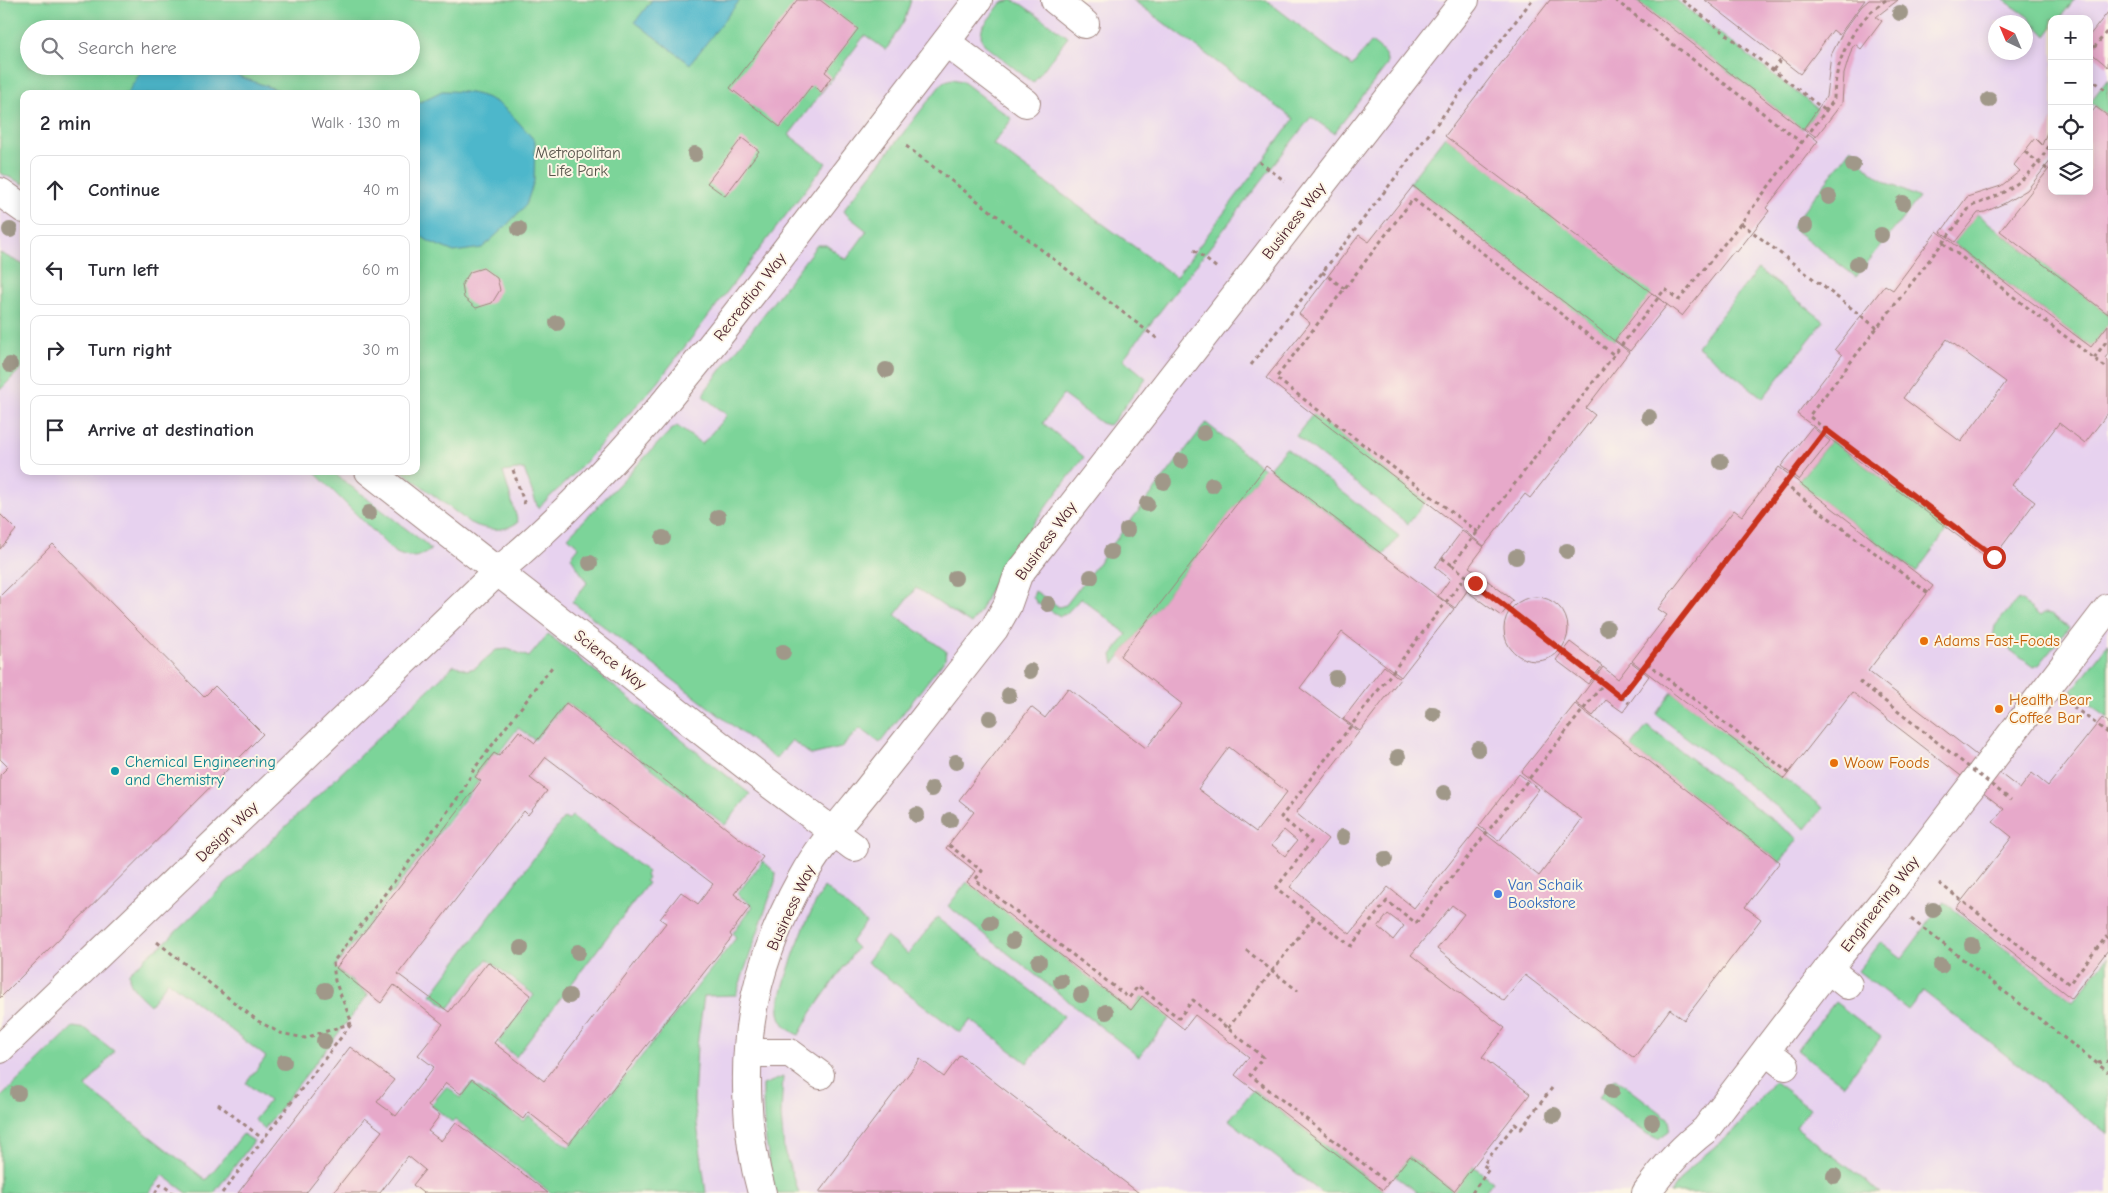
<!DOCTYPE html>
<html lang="en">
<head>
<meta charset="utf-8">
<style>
	body { margin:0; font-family:"Comic Neue",sans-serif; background:#f2f2f3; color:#2b2b33 }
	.controls { position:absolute; right:15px; top:15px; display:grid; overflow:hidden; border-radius:10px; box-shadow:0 2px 12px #0003 }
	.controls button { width:45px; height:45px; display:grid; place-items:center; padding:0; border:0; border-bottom:1px solid #e1e1e2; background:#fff; color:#2b2b33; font:25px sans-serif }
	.compass { position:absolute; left:1988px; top:15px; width:45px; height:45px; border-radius:50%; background:#fff; box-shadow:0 2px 12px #0003; rotate:316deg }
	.stop { position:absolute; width:15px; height:15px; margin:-11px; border:4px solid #c8321e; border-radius:50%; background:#fff }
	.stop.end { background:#c8321e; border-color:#fff; box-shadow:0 1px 5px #0008 }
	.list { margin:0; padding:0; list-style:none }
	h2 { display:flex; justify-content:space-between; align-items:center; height:65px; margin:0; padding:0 20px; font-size:21px }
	h2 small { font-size:16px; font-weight:400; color:#7c7c81 }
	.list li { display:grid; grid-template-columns:32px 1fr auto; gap:15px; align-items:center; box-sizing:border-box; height:70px; margin:0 10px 10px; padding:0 10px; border:1px solid #e1e1e2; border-radius:10px }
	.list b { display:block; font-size:19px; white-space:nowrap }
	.list em { font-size:16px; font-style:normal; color:#7c7c81 }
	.icon { flex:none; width:28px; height:28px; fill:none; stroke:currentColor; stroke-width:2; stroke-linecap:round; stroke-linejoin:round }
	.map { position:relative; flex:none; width:2108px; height:1193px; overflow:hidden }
	.search { position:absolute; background:#fff; box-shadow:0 2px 12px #0003; left:20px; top:20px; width:400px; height:55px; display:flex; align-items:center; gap:12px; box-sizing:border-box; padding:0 18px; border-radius:28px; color:#7c7c81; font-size:19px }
	.panel { position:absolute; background:#fff; box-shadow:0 2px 12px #0003; left:20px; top:90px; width:400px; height:385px; border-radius:10px }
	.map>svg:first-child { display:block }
</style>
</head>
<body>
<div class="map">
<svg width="2108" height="1193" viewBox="0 0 2108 1193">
	<rect width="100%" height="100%" fill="#fcf5e5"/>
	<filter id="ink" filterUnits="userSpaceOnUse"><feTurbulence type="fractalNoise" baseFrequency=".02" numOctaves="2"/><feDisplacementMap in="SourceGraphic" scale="10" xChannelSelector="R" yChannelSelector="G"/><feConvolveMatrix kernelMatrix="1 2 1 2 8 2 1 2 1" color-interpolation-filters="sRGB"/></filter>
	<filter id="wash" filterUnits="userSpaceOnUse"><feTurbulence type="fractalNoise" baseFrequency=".0096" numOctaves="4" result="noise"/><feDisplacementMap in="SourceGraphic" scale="20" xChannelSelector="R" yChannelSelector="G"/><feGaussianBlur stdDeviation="1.12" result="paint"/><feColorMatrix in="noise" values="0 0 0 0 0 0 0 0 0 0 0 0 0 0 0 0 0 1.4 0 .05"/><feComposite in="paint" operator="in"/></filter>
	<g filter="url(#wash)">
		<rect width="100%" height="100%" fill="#f7ead3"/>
		<path fill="#e7d2ef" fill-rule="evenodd" d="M0 0H2108V1193H0ZM2052 19H2089V191H2052ZM1996 22H2026V52H1996ZM29 29H411V66H29ZM24 94H416V471H24Z"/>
		<g fill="#7cd499" stroke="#637a62" fill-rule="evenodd">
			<path d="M0 0H911L905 19 886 50 865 35 789 135 826 163 657 383 572 476 538 508 524 469 503 472 518 522C503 533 487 530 470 523L402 471H416V94H24V184L0 173ZM29 29H411V66H29Z"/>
			<polygon points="1012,0 1021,4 1068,37 1033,83 984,44 981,36 982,28 1001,3"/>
			<path d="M1133 0H1266L1352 66 1371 42C1380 49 1388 53 1387 65L1334 133 1311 117 1123 359 1146 378 1112 423 1108 425 1101 423 1063 395 1043 423 1084 457 1002 565 980 611 971 624 916 588 895 615 946 651 945 659 880 743 860 728 841 748 811 755 792 740 776 759 572 602 587 583 571 557 579 547 568 537 670 431 677 426 702 444 727 415 703 396 705 391 817 245H826L846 260 867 231 847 215 844 211 847 205 943 82 952 79 962 81 1012 119 993 144 1176 277 1294 119Z"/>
			<polygon points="1636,0 1676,0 1818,109 1804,128 1801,128"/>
			<polygon points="2004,0 2074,0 2059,19 2052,19 2052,28 2046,36 2027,16"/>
			<polygon points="2108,79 2108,116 2090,102"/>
			<polygon points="1445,136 1653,293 1614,341 1409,183"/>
			<polygon points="1852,148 1867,168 1884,181 1919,198 1856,277 1791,227"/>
			<polygon points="1977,214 2108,314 2108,325 2091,347 1954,243"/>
			<polygon points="0,253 24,265 24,366 0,390"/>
			<polygon points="1758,269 1824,321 1763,398 1697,346"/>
			<polygon points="1313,414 1426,501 1408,524 1296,436"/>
			<polygon points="1206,423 1264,469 1114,664 1112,655 1127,634 1081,598 1066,614 1060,616 1037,603 1033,597 1035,591 1059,607 1066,605"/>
			<polygon points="1831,440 1948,529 1916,572 1798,482"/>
			<polygon points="1286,448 1399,536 1384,555 1269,468"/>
			<path d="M313 471H331L426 544 431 550C417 559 409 559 394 552Z"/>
			<polygon points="2017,600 2022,601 2040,616 2044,613 2051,614 2069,628 2039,665 2033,667 1993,637 1995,626"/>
			<path d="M548 634 750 794 725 825 566 702 535 740 518 728 498 754 494 752 474 777 479 781 335 967 368 995 264 1129 254 1120 269 1101 246 1083 266 1057 168 981 150 1005C141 996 128 987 129 973L153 951 161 946 454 665 467 670 475 668 496 650 508 649 529 657Z"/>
			<polygon points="2108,644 2108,718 2072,691"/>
			<polygon points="1672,692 1823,808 1806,829 1656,714"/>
			<polygon points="1647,726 1798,839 1780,862 1631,747"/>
			<polygon points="572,816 648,872 646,875 648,878 645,881 648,883 516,1057 498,1042 534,995 487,959 449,1008 431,995 564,818 568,820"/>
			<polygon points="763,861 776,873 775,882 736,995 704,996 697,1045 694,1101 706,1193 551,1193 455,1119 452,1122 431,1105 447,1086 460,1098 472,1083 523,1121 529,1116 569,1147 736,938 733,933 753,906 737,894"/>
			<polygon points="967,882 1131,1010 1142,996 1170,1018 1139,1057 948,906"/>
			<path d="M824 887 866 922 851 942 857 948 811 1013 799 1035C790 1032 781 1024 779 1013 776 1000 802 929 810 914 814 905 820 896 824 887Z"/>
			<polygon points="1944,902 2073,1001 2108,957 2108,1134 1923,991 1908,1010 1858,971 1881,942 1902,958"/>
			<polygon points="937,918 1064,1016 1027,1063 971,1020 960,1033 867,962 886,937 908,954"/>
			<polygon points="1835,1002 1881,1037 1844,1085 1797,1050"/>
			<polygon points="73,1027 86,1029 114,1051 86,1087 206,1180 243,1134 254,1141 214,1193 187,1193 163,1175 149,1193 0,1193 0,1098"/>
			<path d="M783 1077 781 1115 784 1151 799 1193H776C767 1157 762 1122 763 1085Z"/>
			<polygon points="1615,1078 1668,1118 1670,1125 1669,1131 1658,1139 1647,1134 1599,1097"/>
			<polygon points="1774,1081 1810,1108 1796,1127 1881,1193 1670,1193 1689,1168 1735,1130"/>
			<polygon points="1253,1090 1383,1190 1386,1193 1322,1193 1229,1120"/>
			<polygon points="1410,1156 1453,1191 1473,1166 1493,1181 1484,1193 1418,1193 1394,1175"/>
		</g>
		<g fill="#4eb7cb" stroke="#4c6b7b">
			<polygon points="652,0 740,0 690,64 635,22"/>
			<polygon points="144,66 222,66 241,77 289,94 127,94"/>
			<path d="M442 91C493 91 503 104 535 141L534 181 526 205 506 226 482 248 454 252 430 242 416 233V104Z"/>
		</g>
		<g id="blocks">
			<g fill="#e7a9ca" fill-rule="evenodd">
				<polygon points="797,0 820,0 858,29 825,72 831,77 821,92 812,85 780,127 730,88"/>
				<polygon points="1550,0 1636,0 1818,141 1766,208 1769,211 1737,252 1734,251 1682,316 1445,136"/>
				<polygon points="1705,0 1865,0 1839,35 1833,30 1800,74"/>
				<polygon points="1869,0 1898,0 1876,17 1882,21 1861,49 1855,44 1852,48 1844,74 1842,103 1816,137 1804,128 1826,97 1831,55 1843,32 1862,6"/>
				<polygon points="2108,12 2108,67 2089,51 2089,36"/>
				<polygon points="2096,107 2108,116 2108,314 2000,231 2052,165 2052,191 2089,191 2089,116"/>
				<polygon points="2052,120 2052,159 2027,190 2005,203 1985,212 1978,213 1955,242 1941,232 1967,197 2001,186 2020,171 2014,165 2035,138 2042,145"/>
				<polygon points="742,138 759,151 725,196 707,183"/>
				<polygon points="1413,186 1629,352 1586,408 1595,415 1530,498 1525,494 1484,546 1266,378 1310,323 1299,314 1359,235 1369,242"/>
				<path d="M1937 231 2091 347 2108 325V354L2105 358 2108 361V413L2085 443 2059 423 2012 485 2035 502 1991 561 1797 414 1842 355 1835 349 1885 285 1893 290ZM1947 339 2006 382 1961 442 1903 398Z"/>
				<polygon points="483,268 497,278 500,290 492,303 476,308 464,298 462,284 470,272"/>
				<polygon points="1652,293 1667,305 1630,351 1615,340"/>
				<polygon points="1812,427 1830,441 1799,480 1781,466"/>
				<path d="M1266 466 1454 609 1401 677 1342 632 1300 688 1359 732 1296 813 1328 839 1290 887 1350 934 1388 887 1414 908 1478 828 1539 876 1582 819 1521 772 1575 704 1780 862 1745 907 1761 919 1684 1020 1670 1009 1634 1058 1525 975 1504 1001 1437 949 1464 914 1452 905 1411 955 1505 1028 1482 1057 1530 1094 1454 1191 1410 1156 1383 1190 1235 1075 1249 1057 1195 1015 1184 1029 1142 996 1131 1010 967 882 975 871 946 848 974 812 959 800 1031 707 1045 718 1068 688 1146 748 1182 704 1120 656ZM1229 747 1287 792 1256 832 1198 789ZM1284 830 1297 841 1285 856 1272 845ZM1388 914 1404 926 1393 940 1378 927Z"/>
				<polygon points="1779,467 1933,586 1868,671 2020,789 2032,773 2048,786 2102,718 2108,722 2108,950 2071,998 1956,908 2012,837 1993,822 2004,809 1852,692 1784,779 1632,661 1667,615 1658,609 1734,510 1742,516"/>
				<polygon points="0,514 16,530 0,549"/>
				<polygon points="1462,531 1484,547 1469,567 1479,574 1455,608 1438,596 1450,579 1435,567"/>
				<polygon points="53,544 204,697 215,686 263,734 0,998 0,775 8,767 0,759 0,596"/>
				<polygon points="1480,575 1513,600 1501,616 1468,592"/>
				<circle cx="1536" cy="629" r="32"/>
				<polygon points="1570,642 1602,666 1588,684 1556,660"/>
				<polygon points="1631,662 1649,676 1623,712 1606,700 1593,716 1576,703 1603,667 1618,679"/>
				<polygon points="1384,666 1400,679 1360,731 1343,719"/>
				<path d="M566 703 763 857 734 894 750 907 730 934 732 937 569 1144 528 1112 523 1119 472 1079 461 1094 446 1083 428 1106 440 1115 428 1131 441 1141 456 1122 548 1193H423L413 1185 425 1170 408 1156 380 1193H333L382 1131 365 1118 306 1193H238L350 1047 394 1080 377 1102 396 1116 434 1067 418 1055 443 1024 394 985 381 1003 336 968 481 781 475 777 494 753 499 756 519 731 535 743ZM546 757 713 884 698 904 681 892 660 919 666 923 544 1081 494 1043 531 995 488 962 449 1012 398 974 524 811 528 815 547 791 530 778Z"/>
				<polygon points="1519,774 1539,789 1499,841 1479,826"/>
				<polygon points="960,1055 1032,1111 1139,1193 819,1192 920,1059 944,1077"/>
			</g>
		</g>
	</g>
	<g filter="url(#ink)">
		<use href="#blocks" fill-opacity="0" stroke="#a0847f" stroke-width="1"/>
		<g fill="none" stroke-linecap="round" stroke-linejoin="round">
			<defs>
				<g id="minor">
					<polyline points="1055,0 1085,24"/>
					<polyline points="946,42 1026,103"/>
					<polyline points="0,192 24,209"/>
					<polyline points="369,471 763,779 854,847"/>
					<polyline points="1828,969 1848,985"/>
					<path d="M0 1049 497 572C604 484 691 373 775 264 843 176 911 88 978 0"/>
					<polyline points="1766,1051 1785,1066"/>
					<polyline points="749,1053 790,1053 820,1075"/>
					<path d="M762 1193C745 1133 742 1059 755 998 764 957 782 914 802 878 821 843 848 815 872 784 913 733 953 681 994 629L1007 606 1018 575 1465 0"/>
					<path d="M1646 1193C1663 1169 1681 1148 1705 1130L1828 969 1885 899 2108 608"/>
				</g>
			</defs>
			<use href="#minor" stroke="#a0847f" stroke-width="30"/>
			<g stroke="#a0847f" stroke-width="3" stroke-dasharray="4 4" stroke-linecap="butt">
				<polyline points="1615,0 1802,143"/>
				<polyline points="1682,0 1826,111"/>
				<path d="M1886 0C1853 22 1834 61 1834 100L1741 223 1679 300 1665 289 1452 565 1466 576 1281 817 1311 842 1276 888 1351 946 1387 901 1416 923 1604 683 1621 697 1826 430 1809 416 1971 206C2009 193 2034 177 2052 140"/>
				<polyline points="2089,54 2108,30"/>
				<polyline points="1773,70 1782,59"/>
				<polyline points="2089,77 2108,92"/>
				<polyline points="826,84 827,85"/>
				<polyline points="906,146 1159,340"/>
				<polyline points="2025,152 2048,170"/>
				<polyline points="1259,162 1285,181"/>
				<polyline points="1741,223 1877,328"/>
				<polyline points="1943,243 2108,369"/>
				<polyline points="1194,250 1217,268"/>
				<polyline points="1322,272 1345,289"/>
				<polyline points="2094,358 2108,339"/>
				<polyline points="1251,365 1532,0"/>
				<polyline points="1826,430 1994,557"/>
				<polyline points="513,470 525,505"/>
				<polyline points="1784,484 1928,593"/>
				<polyline points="1478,532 1276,378 1413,199 1614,355"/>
				<polyline points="1442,558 1452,565"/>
				<polyline points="1466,576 1604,683"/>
				<polyline points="1647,663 1789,773"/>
				<polyline points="1621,697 1629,703"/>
				<polyline points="2074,710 2075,708 2108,733"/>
				<polyline points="949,845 982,871 975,880 1129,998 1138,986 1179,1018 1193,1000 1263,1057 1250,1075 1388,1183"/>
				<polyline points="1939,883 2069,984 2106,937 2108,938"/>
				<polyline points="1911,919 2108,1072"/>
				<polyline points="157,942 258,1021 280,1033 305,1038 352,1023 335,981 333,962 463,791 474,769 552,667"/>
				<polyline points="1246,950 1298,991"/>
				<polyline points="1228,1028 1314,917"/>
				<polyline points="2098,1063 2108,1061"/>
				<polyline points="218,1104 263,1139"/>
				<polyline points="155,1193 161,1184 173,1193"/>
				<polyline points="222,1193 352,1023"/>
				<polyline points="1472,1193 1489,1169 1483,1165 1515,1124 1521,1129 1552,1088"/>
			</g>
			<use href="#minor" stroke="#fff" stroke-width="28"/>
			<polyline stroke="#a0847f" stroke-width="3" stroke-dasharray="4 4" stroke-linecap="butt" points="1859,681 2011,800"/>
		</g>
		<g fill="#a09889">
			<circle cx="1900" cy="13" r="8"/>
			<circle cx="1989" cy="100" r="8"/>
			<circle cx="695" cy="154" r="8"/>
			<circle cx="1853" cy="165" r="8"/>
			<circle cx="1829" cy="197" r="8"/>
			<circle cx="1903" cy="203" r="8"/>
			<circle cx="1805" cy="226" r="8"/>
			<circle cx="519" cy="229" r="8"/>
			<circle cx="10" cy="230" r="8"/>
			<circle cx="1881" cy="235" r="8"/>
			<circle cx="1857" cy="264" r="8"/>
			<circle cx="557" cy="323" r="8"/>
			<circle cx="10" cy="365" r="8"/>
			<circle cx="886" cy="370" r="8"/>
			<circle cx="1649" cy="417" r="8"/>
			<circle cx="1204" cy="433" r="8"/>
			<circle cx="1181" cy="461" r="8"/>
			<circle cx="1721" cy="462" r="8"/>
			<circle cx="1164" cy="482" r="8"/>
			<circle cx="1212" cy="485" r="8"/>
			<circle cx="1147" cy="504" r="8"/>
			<circle cx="369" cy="513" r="8"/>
			<circle cx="718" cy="517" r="8"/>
			<circle cx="1127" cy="530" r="8"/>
			<circle cx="663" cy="538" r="8"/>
			<circle cx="1567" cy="551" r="8"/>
			<circle cx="1111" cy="552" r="8"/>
			<circle cx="1516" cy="557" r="8"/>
			<circle cx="590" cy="563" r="8"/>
			<circle cx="1091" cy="577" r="8"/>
			<circle cx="955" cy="578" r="8"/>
			<circle cx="1048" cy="604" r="8"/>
			<circle cx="1607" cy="628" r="8"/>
			<circle cx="783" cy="652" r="8"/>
			<circle cx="1030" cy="671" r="8"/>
			<circle cx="1336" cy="678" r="8"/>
			<circle cx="1009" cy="695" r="8"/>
			<circle cx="1433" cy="714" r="8"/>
			<circle cx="990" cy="718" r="8"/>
			<circle cx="1478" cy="749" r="8"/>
			<circle cx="1398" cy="757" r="8"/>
			<circle cx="956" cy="762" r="8"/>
			<circle cx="932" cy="789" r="8"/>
			<circle cx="1444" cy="793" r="8"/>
			<circle cx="917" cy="815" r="8"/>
			<circle cx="950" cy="820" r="8"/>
			<circle cx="1343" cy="837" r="8"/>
			<circle cx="1385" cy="859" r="8"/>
			<circle cx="1933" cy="910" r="8"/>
			<circle cx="990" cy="923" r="8"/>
			<circle cx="1013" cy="941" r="8"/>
			<circle cx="1972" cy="945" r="8"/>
			<circle cx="521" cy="948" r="8"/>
			<circle cx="578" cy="952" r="8"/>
			<circle cx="1039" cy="962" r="8"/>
			<circle cx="1941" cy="966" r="8"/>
			<circle cx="1061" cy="981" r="8"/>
			<circle cx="325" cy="990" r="8"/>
			<circle cx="1081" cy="995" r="8"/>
			<circle cx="569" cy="996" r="8"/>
			<circle cx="1106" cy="1012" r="8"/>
			<circle cx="324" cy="1041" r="8"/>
			<circle cx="284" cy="1062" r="8"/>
			<circle cx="1612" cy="1091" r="8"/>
			<circle cx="18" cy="1093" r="8"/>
			<circle cx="1554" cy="1115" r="8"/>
			<circle cx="1652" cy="1122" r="8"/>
			<circle cx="1834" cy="1176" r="8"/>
		</g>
	</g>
	<g fill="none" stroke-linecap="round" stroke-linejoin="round" filter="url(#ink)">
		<polyline stroke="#c8321e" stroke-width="6" points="1475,583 1621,697 1826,430 1994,557"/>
	</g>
	<g fill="#e8710a" stroke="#fcf5e5" stroke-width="2">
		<circle cx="1924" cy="641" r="5"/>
		<circle cx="1999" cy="709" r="5"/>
		<circle cx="1834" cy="763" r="5"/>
	</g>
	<circle fill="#0f9aa8" stroke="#fcf5e5" stroke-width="2" cx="115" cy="771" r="5"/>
	<circle fill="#3f7fe0" stroke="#fcf5e5" stroke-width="2" cx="1498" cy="894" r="5"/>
	<g text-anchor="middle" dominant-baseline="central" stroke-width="4" stroke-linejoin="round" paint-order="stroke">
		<g font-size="16" fill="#59554c" stroke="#fcf5e5">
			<text x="578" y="153">Metropolitan<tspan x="578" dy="18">Life Park</tspan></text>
		</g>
		<g font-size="16" fill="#4a1f2b" stroke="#fcf5e5">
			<text transform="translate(1294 221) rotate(-52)">Business Way</text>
			<text transform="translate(750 297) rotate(-52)">Recreation Way</text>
			<text transform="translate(1046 541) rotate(-54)">Business Way</text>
			<text transform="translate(610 660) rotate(38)">Science Way</text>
			<text transform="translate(227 832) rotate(-44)">Design Way</text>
			<text transform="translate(1880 904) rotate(-52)">Engineering Way</text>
			<text transform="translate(791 908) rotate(-65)">Business Way</text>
		</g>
		<g font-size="16" fill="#c56008" stroke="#fcf5e5" text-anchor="start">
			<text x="1934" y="641">Adams Fast-Foods</text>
			<text x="2009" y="700">Health Bear<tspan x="2009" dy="18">Coffee Bar</tspan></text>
			<text x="1844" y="763">Woow Foods</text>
		</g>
		<g font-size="16" fill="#0d838f" stroke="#fcf5e5" text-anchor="start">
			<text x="125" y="762">Chemical Engineering<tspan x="125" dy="18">and Chemistry</tspan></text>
		</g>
		<g font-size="16" fill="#366cbe" stroke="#fcf5e5" text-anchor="start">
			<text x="1508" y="885">Van Schaik<tspan x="1508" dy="18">Bookstore</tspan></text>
		</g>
	</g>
</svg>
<div class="controls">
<button>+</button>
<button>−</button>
<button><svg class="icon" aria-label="locate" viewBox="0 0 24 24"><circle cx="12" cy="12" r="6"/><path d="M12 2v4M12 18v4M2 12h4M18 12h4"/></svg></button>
<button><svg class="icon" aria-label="layers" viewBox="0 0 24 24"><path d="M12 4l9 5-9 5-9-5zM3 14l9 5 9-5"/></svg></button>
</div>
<svg class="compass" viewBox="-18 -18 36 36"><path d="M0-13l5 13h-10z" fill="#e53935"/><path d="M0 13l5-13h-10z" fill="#7c7c81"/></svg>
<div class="stop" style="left:1994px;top:557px"></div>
<div class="stop end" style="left:1475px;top:583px"></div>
<div class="search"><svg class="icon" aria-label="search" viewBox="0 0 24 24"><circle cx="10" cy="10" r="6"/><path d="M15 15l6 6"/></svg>Search here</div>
<section class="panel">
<h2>2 min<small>Walk · 130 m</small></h2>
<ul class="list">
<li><svg class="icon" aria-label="ahead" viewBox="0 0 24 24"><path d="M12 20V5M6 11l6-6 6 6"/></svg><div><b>Continue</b></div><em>40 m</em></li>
<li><svg class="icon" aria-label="left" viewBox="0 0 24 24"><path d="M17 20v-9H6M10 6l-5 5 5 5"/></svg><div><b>Turn left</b></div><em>60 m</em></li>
<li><svg class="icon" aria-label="right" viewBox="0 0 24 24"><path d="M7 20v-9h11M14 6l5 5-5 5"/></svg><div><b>Turn right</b></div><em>30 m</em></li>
<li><svg class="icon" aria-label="arrive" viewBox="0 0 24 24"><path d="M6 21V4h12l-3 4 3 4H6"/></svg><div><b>Arrive at destination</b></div></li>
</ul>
</section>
</div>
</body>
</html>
